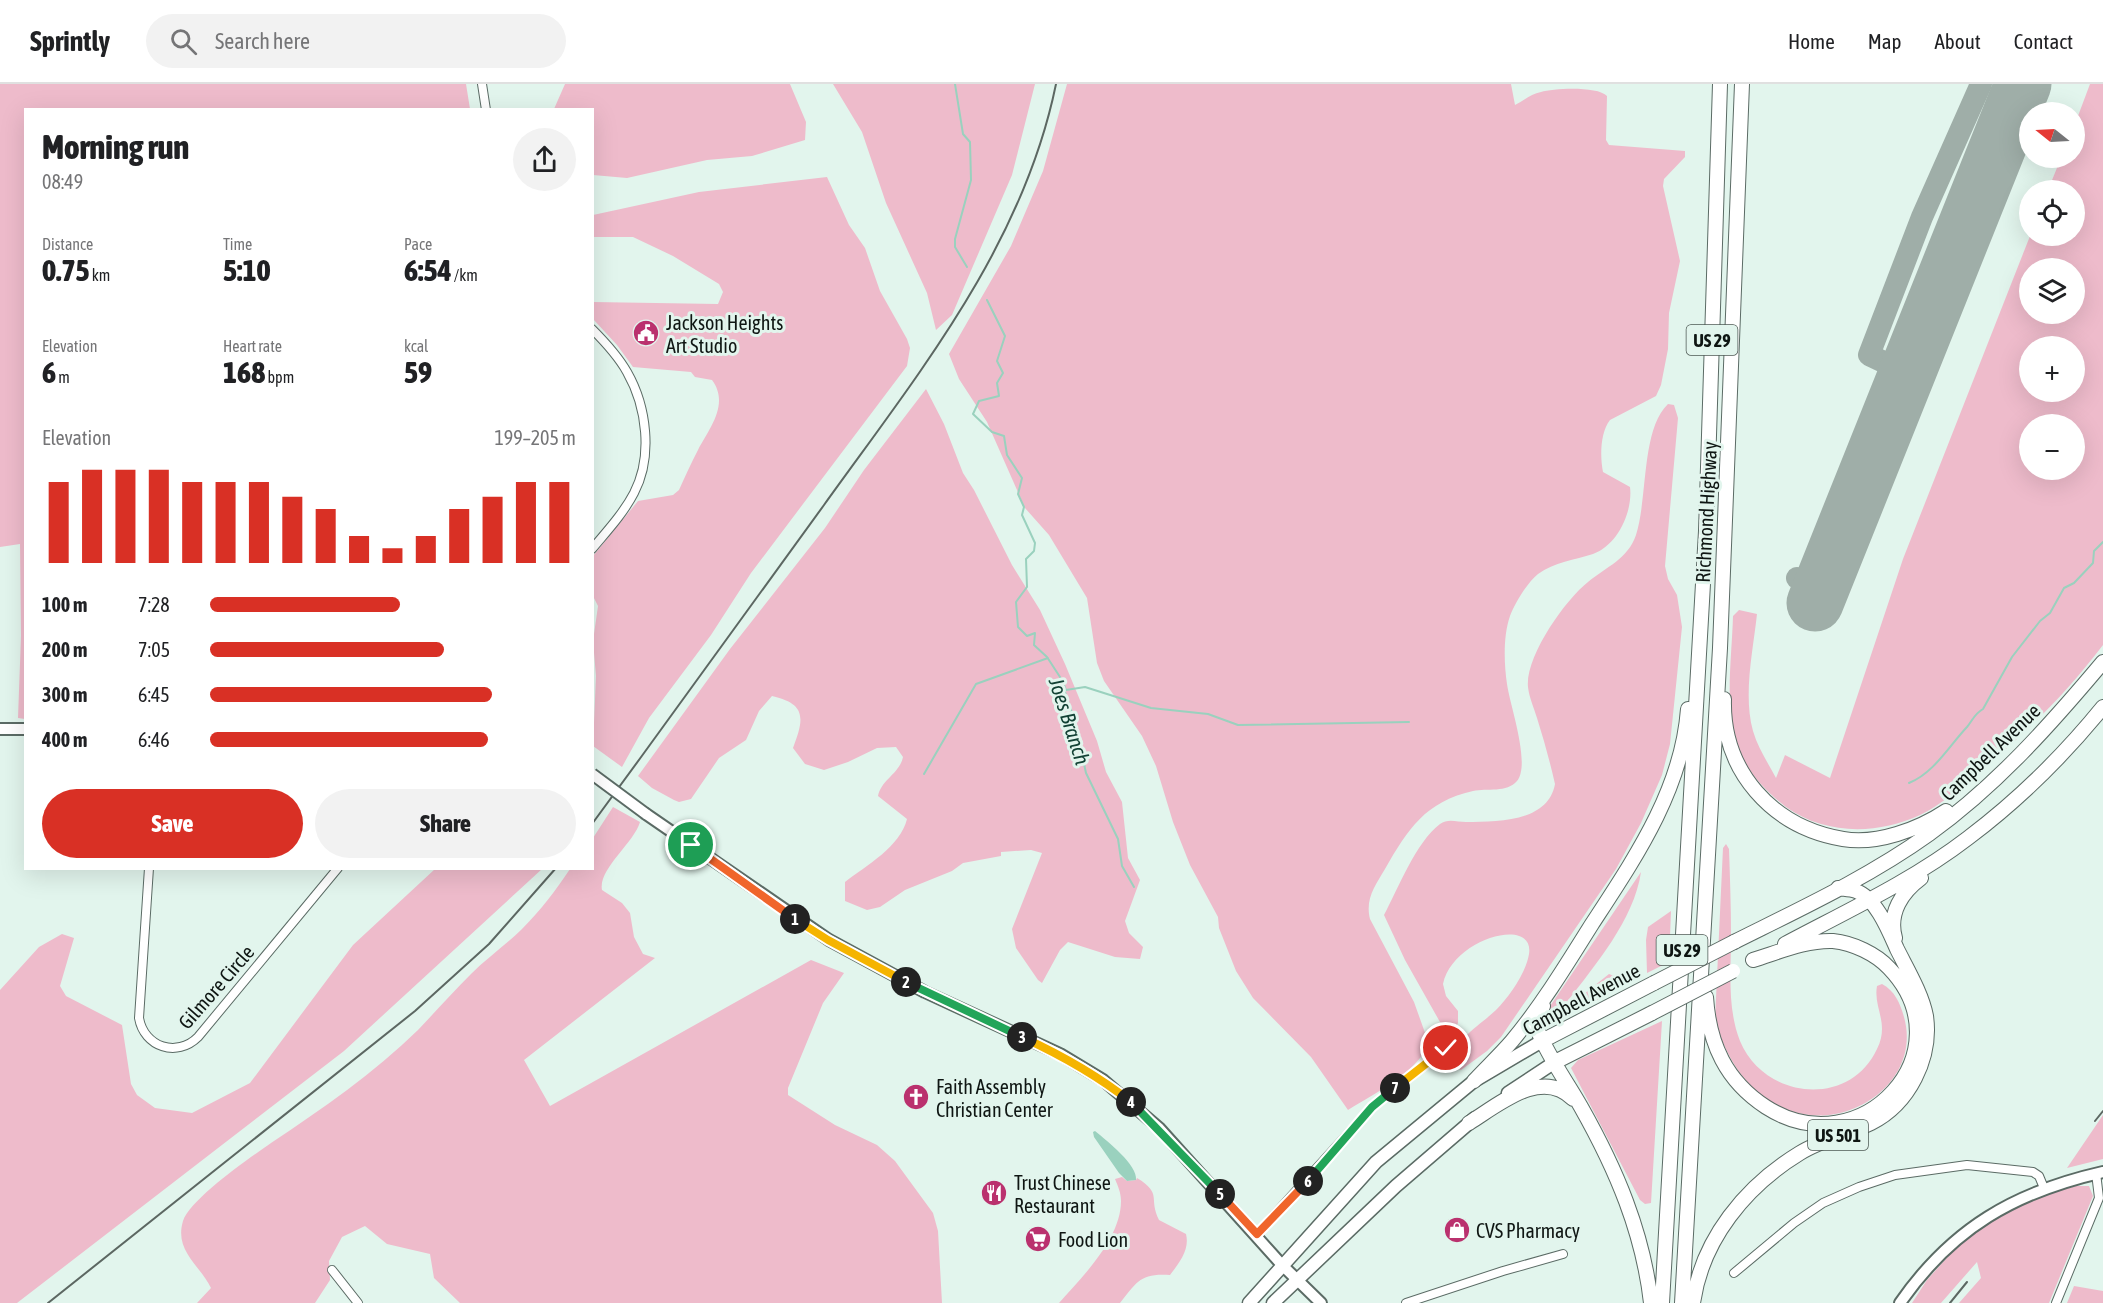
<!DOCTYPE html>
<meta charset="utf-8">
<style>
:root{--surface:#fff;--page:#f2f2f2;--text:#202124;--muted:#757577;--line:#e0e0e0;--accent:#d93025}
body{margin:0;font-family:"Asap Condensed",sans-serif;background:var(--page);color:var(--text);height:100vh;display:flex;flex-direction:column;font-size:22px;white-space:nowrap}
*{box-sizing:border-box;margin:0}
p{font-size:20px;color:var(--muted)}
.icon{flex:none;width:33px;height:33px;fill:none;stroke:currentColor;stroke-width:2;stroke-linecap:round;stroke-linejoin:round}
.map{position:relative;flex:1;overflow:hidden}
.sheet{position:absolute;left:24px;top:24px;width:570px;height:762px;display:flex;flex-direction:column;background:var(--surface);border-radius:0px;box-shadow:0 6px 24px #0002}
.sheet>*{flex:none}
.needle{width:39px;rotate:288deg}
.buttons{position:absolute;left:2019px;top:18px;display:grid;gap:12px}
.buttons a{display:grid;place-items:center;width:66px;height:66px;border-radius:50%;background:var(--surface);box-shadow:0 6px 24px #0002;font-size:30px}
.pin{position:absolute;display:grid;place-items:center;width:51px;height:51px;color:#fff;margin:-26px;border:3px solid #fff;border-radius:50%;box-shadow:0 2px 6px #0007}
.km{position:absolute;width:30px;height:30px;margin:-15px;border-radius:50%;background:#222;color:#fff;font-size:16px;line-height:30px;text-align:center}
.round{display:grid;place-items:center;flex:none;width:63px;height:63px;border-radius:32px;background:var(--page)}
.summary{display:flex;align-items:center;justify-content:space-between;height:102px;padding:0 18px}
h1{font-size:33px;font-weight:800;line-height:45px}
.stats{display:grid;grid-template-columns:repeat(3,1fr);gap:9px;height:102px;padding:6px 18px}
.stats div{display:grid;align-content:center}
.stats b{font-size:30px;font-weight:800}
.stats small{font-size:16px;font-weight:400}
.stats p{font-size:16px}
.chart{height:168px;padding:12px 18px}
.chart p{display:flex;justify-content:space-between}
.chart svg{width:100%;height:108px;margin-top:6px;stroke:var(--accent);stroke-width:6}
.action{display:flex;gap:12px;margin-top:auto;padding:12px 18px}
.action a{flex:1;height:69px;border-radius:36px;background:var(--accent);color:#fff;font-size:24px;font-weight:800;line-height:69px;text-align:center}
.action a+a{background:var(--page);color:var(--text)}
ul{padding:0 18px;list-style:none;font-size:20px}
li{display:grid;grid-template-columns:96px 72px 1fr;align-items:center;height:45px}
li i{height:15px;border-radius:8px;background:var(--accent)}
header{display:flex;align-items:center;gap:36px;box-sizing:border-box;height:84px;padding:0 30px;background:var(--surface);border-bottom:2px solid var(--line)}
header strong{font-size:28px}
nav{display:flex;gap:33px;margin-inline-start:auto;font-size:21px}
.search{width:420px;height:54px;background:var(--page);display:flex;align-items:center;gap:15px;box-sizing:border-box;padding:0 21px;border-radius:33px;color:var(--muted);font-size:22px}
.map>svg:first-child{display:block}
</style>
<header>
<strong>Sprintly</strong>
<div class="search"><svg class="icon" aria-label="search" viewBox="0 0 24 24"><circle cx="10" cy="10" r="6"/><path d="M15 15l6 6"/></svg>Search here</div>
<nav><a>Home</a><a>Map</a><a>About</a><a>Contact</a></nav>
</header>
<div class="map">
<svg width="2103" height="1219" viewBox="0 0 2103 1219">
<rect width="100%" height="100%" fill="#e2f5ed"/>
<path fill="#eebbcb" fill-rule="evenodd" d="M0 0H466L470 25 26 26 25 635 18 634 21 552 20 460 0 463Z
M565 0H790L806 38 805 56 752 72 707 76 627 94 593 91 592 26 554 25Z
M833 0H1035L1012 91 952 231 936 246 927 209 886 119 862 48Z
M1067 0H1511L1515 21C1523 17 1531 10 1541 8 1554 4 1598 2 1607 12L1606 56 1609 61 1685 67V73L1664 95 1663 102 1680 177 1669 229 1668 265 1661 301 1656 312 1610 336C1600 349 1600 373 1603 388L1630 403C1633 427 1618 461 1593 470 1575 476 1554 478 1538 490 1527 499 1515 519 1510 532 1503 552 1504 580 1507 600 1510 622 1531 680 1517 697 1507 709 1487 704 1473 707 1425 718 1408 745 1385 785 1375 802 1365 815 1370 835L1414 918 1429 960C1415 990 1375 1009 1348 1026L1311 973 1253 914 1236 887 1219 844 1218 833 1190 781 1173 738 1156 682 1142 652 1104 597 1097 579 1087 514 1049 451 1025 424 987 338 959 295 949 270 1011 162 1043 87Z
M2090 0H2103V561C2064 612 2028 647 1979 688 1961 703 1941 721 1920 731 1877 751 1825 751 1786 723 1765 707 1741 682 1735 655 1725 617 1732 571 1733 532L1739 526 1757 530C1753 567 1743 611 1753 647 1758 664 1768 679 1776 694L1785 671 1830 694 1903 475 2030 152H2074V106H2048L2061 74H2074L2075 40ZM2030 184H2074V230H2030ZM2030 262H2074V308H2030ZM2030 340H2074V386H2030Z
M827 93 849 141 865 164 880 207 907 255 910 264 907 282 751 489 711 551 649 634 622 683 593 662 596 592 593 557 598 522 593 512V472L638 417 673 411 679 406C685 393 691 379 698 366 709 345 730 320 712 296L695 293 691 288 633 283 617 261 593 235V218L718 220 723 208 719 200 673 172 633 153H593V131L699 108Z
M926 305 944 340 963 389 974 406 1012 481 1040 526 1065 580 1097 657 1106 688 1122 718 1128 774 1140 796 1125 837 1129 849 1143 863 1140 875 1115 873 1068 858 1060 866 1042 899 1038 896 1016 864 1012 845 1042 769 1031 766 1001 768V772L963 779 952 787 905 806 880 823 867 826 845 817V798C867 781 900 763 907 735L878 712C881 696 900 689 903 673L896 663 877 664 848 678 824 686 805 680 793 664C804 635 807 620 772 612L759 627 746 656 719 674 691 715 679 718 674 716 652 704 638 692 730 565 825 444 864 386Z
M1668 320 1674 321 1678 334 1665 482 1668 495 1677 511 1682 543 1670 660 1662 691 1641 739 1616 785 1501 953 1487 967 1461 986 1450 981C1454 955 1478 943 1496 926 1509 913 1526 889 1529 870 1535 832 1453 854 1443 900L1446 912 1458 927V939L1449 954 1405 876 1384 831C1398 805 1416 758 1440 740 1448 734 1457 738 1466 738 1498 738 1548 738 1555 700 1550 678 1544 656 1537 634 1534 624 1529 613 1528 603 1525 573 1565 516 1588 498 1606 483 1628 475 1636 451 1648 413 1641 346 1668 320Z
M613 723 640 738C634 759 598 785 602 806L622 819 630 829 634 853 643 870 655 874 524 976 550 1022 811 876 844 889 823 919 788 1004V1011L835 1041 877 1061 895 1077 933 1129 938 1147 942 1219H460L434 1194 430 1170 387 1160 365 1142 342 1153 329 1177 330 1196 315 1219H197L211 1204C200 1181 174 1167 183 1137 190 1115 251 1073 271 1059 322 1025 374 989 418 946 436 927 453 908 471 890 487 874 506 861 522 845 541 826 556 806 570 785L592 784 593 754Z
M1726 760 1729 765C1730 794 1731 823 1731 852 1731 887 1727 924 1740 957 1764 1015 1849 1025 1877 965 1890 939 1873 924 1877 902L1882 900C1895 907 1900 919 1904 933 1922 997 1850 1047 1791 1027 1750 1014 1726 975 1715 936L1723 764Z
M435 785H542L344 967 17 1219H0V906L39 863 62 850 74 854 60 902 66 912 122 941 131 1000 137 1011 155 1024 192 1029 250 999 353 861Z
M1641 788C1634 836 1595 881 1567 918L1584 910 1609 890 1614 892 1623 903 1546 942 1543 936 1546 928Z
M1671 827 1669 878 1647 889 1646 856 1648 843Z
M1662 937 1651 1119 1645 1120 1640 1116 1571 984 1578 976Z
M2103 1031V1075L2067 1084Z
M1122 1093 1127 1097 1136 1096 1137 1094C1163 1110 1148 1114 1159 1136L1186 1150C1190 1166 1179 1179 1170 1191 1140 1189 1137 1198 1120 1219H1059C1082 1193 1121 1155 1121 1117 1121 1109 1118 1102 1115 1095Z
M2076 1102H2089L2093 1112 2049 1219H1959L1981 1194 1977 1178 1941 1219H1912L1927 1196 1960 1159 1997 1134 2035 1113Z
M2074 1202 2103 1207V1219H2067Z"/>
<path fill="#9ad1be" d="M1095 1047C1107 1057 1138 1081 1136 1096L1127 1097 1119 1089 1094 1053 1093 1048Z"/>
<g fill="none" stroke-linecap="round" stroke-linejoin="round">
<path stroke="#9ad1be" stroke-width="2" d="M955 0 963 50 970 58 971 96 955 155V163L967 183
M987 216 1005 252 997 277 1003 289 997 299 999 312 979 317 973 330 992 348 1004 352 1007 371 1022 394 1018 410 1024 423 1022 431 1035 459 1034 467 1026 475 1027 503 1016 518 1018 543 1027 552 1035 549 1034 561 1047 573 1060 593 1075 638 1086 689 1118 755 1122 782 1134 803
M1064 601 1066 606 1085 603 1151 624 1208 630 1238 641 1409 638
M924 690 976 600 1048 574
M1909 699C1934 689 1949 662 1967 643 1973 636 1974 630 1983 625L2012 573 2040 537 2050 529 2064 504 2074 499 2093 479 2094 467 2103 458"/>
<path stroke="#9faea8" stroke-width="22" d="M1907 289 1869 271 1922 133 1981 0
M1797 494 1821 504"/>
<path stroke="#9faea8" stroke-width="57" d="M1815 519 2023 0"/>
<g stroke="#5b6b65" stroke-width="10">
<path id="street" d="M482 0 486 26
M592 245C605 258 618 272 627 288 647 323 653 373 634 409 623 430 607 447 592 465
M149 784 139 934C144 963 177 974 198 953L338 784
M1257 1150 1372 1023 1449 961
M332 1186 358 1219
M1734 1189 1794 1139 1823 1119 1859 1103 1895 1091 1967 1081 2033 1088 2039 1092 2044 1104
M1406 1219 1503 1187 1563 1170
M2056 1219 2099 1114 2096 1089"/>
</g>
<g stroke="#5b6b65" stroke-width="14">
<path id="secondary" d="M0 645H26
M646 730 829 856 925 908 1060 970 1103 996 1159 1044 1282 1181 1321 1219
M1900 1219C1952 1144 2015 1108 2103 1088"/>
</g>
<g stroke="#5b6b65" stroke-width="15">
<path id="primary" d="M1508 1009 1555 978
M1249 1219 1376 1078 1474 997 1542 957
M1273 1219 1396 1102 1475 1034"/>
</g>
<g stroke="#5b6b65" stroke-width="16">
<path id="highway" d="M1724 615C1722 687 1772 743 1843 755 1877 761 1919 745 1946 727
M1895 854C1888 829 1902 808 1921 794
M1734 858C1800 825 1869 793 1929 750 1996 702 2051 640 2103 578
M1785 860C1847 827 1912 797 1968 754 2017 717 2064 671 2103 623
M1706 913C1709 960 1726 997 1766 1023 1861 1084 1969 967 1889 884 1876 870 1853 859 1833 857 1806 856 1779 868 1753 876
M1543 922 1537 936 1538 947C1549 974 1567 998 1581 1023 1616 1085 1643 1148 1651 1219
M1542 957 1654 899
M1555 978 1652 929
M1474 997C1486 984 1500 971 1512 957 1542 921 1567 880 1592 840 1635 774 1682 706 1688 625
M1469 1039C1498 1021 1542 983 1573 1015
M1662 1219 1706 447 1720 0
M1682 1219 1720 564 1742 0
M1693 1219C1702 1155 1746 1102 1800 1069 1823 1055 1848 1050 1871 1039 1909 1020 1932 974 1926 932 1922 910 1907 885 1897 865 1889 847 1876 814 1856 807 1850 805 1843 805 1838 804"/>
</g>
<use href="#street" stroke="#fff" stroke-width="8"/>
<use href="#secondary" stroke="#fff" stroke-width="10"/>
<use href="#primary" stroke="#fff" stroke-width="12"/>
<use href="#highway" stroke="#fff" stroke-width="14"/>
<path stroke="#5c6762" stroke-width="2" d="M592 740C670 634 747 527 824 421 918 290 1023 162 1056 0
M2095 1037 2103 1027
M48 1219 415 927 489 860 556 784
M1950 1219 1967 1198"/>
<g stroke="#5b6b65" stroke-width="14" stroke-linecap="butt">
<path id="secondary-bridge" d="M592 690 646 730"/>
</g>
<g stroke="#5b6b65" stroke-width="16" stroke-linecap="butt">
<path id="highway-bridge" d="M1654 899 1734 858
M1652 929 1733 887"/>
</g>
<use href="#secondary-bridge" stroke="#fff" stroke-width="10"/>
<use href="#highway-bridge" stroke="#fff" stroke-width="14"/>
</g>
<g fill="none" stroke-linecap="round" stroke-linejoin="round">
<g stroke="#fff" stroke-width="12">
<path id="split-1" d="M691 761 795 835"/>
</g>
<g stroke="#fff" stroke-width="12">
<path id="split-2" d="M795 835 828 856 906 898"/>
</g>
<g stroke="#fff" stroke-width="12">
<path id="split-3" d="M906 898 1022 953"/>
</g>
<g stroke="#fff" stroke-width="12">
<path id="split-4" d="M1022 953C1061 971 1097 991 1131 1018"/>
</g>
<g stroke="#fff" stroke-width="12">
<path id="split-5" d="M1131 1018 1220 1110"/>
</g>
<g stroke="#fff" stroke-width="12">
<path id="split-6" d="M1220 1110 1257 1150 1308 1097"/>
</g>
<g stroke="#fff" stroke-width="12">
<path id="split-7" d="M1308 1097 1372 1023 1395 1004"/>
</g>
<g stroke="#fff" stroke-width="12">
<path id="split-8" d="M1395 1004 1446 964"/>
</g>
<use href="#split-1" stroke="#f0652b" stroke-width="8"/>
<use href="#split-2" stroke="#f5b400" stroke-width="8"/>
<use href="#split-3" stroke="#22a559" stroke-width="8"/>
<use href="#split-4" stroke="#f5b400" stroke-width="8"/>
<use href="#split-5" stroke="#22a559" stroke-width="8"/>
<use href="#split-6" stroke="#f0652b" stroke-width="8"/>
<use href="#split-7" stroke="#22a559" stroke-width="8"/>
<use href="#split-8" stroke="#f5b400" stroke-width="8"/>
</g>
<defs>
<g id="civic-disc" transform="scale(1.35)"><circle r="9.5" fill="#ba316e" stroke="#e2f5ed"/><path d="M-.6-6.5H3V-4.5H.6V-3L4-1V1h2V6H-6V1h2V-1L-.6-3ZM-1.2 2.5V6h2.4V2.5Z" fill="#fff"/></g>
<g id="church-disc" transform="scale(1.35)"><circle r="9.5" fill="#ba316e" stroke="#e2f5ed"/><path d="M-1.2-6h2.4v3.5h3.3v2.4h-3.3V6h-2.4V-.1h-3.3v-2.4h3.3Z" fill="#fff"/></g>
<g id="restaurant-disc" transform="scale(1.35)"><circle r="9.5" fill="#ba316e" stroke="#e2f5ed"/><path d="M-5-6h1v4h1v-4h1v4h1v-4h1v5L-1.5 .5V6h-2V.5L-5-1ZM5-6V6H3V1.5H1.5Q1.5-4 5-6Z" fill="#fff"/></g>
<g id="shop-disc" transform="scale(1.35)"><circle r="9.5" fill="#ba316e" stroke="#e2f5ed"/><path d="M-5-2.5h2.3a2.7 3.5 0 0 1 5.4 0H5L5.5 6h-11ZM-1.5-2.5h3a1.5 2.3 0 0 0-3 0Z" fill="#fff"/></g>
<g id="supermarket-disc" transform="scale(1.35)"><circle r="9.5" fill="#ba316e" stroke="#e2f5ed"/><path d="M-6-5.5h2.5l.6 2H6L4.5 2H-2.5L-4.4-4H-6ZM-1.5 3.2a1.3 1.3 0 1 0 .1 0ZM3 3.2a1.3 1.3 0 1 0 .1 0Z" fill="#fff"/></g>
</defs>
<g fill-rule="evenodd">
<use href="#civic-disc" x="646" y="249"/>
<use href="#church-disc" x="916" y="1013"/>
<use href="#restaurant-disc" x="994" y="1109"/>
<use href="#shop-disc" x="1457" y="1146"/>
<use href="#supermarket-disc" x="1038" y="1155"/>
</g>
<g text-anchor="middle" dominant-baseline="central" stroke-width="6" stroke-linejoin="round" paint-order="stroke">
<g fill="#e2f5ed" stroke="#4e5954" stroke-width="1.5">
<rect x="1686.5" y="241" width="51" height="30" rx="4.5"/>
<rect x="1656.5" y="851" width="51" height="30" rx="4.5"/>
<rect x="1808" y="1036" width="60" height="30" rx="4.5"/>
</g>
<g font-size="18" font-weight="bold" fill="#0f1613">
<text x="1712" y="256">US 29</text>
<text x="1682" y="866">US 29</text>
<text x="1838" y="1051">US 501</text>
</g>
<g font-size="20" fill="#0f1613" stroke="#e2f5ed" text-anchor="start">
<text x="666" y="238">Jackson Heights<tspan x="666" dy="23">Art Studio</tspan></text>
<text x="936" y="1002">Faith Assembly<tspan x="936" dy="23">Christian Center</tspan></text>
<text x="1014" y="1098">Trust Chinese<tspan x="1014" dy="23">Restaurant</tspan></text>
<text x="1476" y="1146">CVS Pharmacy</text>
<text x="1058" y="1155">Food Lion</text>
</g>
<g font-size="20" fill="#0f1613" stroke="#e2f5ed">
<text transform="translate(1706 428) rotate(-87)">Richmond Highway</text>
<text transform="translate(1990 668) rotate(-44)">Campbell Avenue</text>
<text transform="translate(216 903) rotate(-49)">Gilmore Circle</text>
<text transform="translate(1581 915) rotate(-28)">Campbell Avenue</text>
</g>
<g font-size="21" font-style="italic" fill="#124134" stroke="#e2f5ed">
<text transform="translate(1070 637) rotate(72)">Joes Branch</text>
</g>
</g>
</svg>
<div class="buttons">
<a><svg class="needle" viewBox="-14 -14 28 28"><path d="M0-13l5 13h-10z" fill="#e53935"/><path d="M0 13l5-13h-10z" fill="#757577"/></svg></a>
<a><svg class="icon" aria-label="locate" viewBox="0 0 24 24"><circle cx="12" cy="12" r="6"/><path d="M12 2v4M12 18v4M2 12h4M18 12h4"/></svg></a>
<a><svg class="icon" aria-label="layers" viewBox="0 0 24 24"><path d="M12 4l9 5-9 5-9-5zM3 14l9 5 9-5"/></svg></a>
<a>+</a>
<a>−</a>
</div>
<div class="pin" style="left:691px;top:761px;background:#1e9e55"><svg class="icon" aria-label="arrive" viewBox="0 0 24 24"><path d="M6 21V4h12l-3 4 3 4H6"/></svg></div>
<div class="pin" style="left:1446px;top:964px;background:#d93025"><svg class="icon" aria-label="check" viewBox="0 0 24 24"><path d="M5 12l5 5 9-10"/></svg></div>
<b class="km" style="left:795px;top:835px">1</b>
<b class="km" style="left:906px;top:898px">2</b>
<b class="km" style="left:1022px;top:953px">3</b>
<b class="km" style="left:1131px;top:1018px">4</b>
<b class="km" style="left:1220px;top:1110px">5</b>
<b class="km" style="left:1308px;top:1097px">6</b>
<b class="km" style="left:1395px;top:1004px">7</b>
<section class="sheet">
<div class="summary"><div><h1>Morning run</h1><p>08:49</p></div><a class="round"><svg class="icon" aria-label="share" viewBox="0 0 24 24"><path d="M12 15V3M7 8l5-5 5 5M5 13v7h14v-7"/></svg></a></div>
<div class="stats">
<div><p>Distance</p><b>0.75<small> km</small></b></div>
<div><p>Time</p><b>5:10</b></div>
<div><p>Pace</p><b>6:54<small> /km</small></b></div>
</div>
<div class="stats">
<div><p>Elevation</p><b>6<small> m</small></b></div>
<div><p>Heart rate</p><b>168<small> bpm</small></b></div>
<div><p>kcal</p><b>59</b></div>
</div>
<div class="chart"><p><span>Elevation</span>199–205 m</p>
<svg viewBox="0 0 160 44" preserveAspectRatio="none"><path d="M5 44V11M15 44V6M25 44V6M35 44V6M45 44V11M55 44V11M65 44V11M75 44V17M85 44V22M95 44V33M105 44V38M115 44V33M125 44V22M135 44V17M145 44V11M155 44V11"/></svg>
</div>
<ul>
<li><b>100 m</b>7:28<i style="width:52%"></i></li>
<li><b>200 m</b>7:05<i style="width:64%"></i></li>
<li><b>300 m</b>6:45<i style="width:77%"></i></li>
<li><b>400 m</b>6:46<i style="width:76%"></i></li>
</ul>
<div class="action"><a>Save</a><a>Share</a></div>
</section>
</div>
